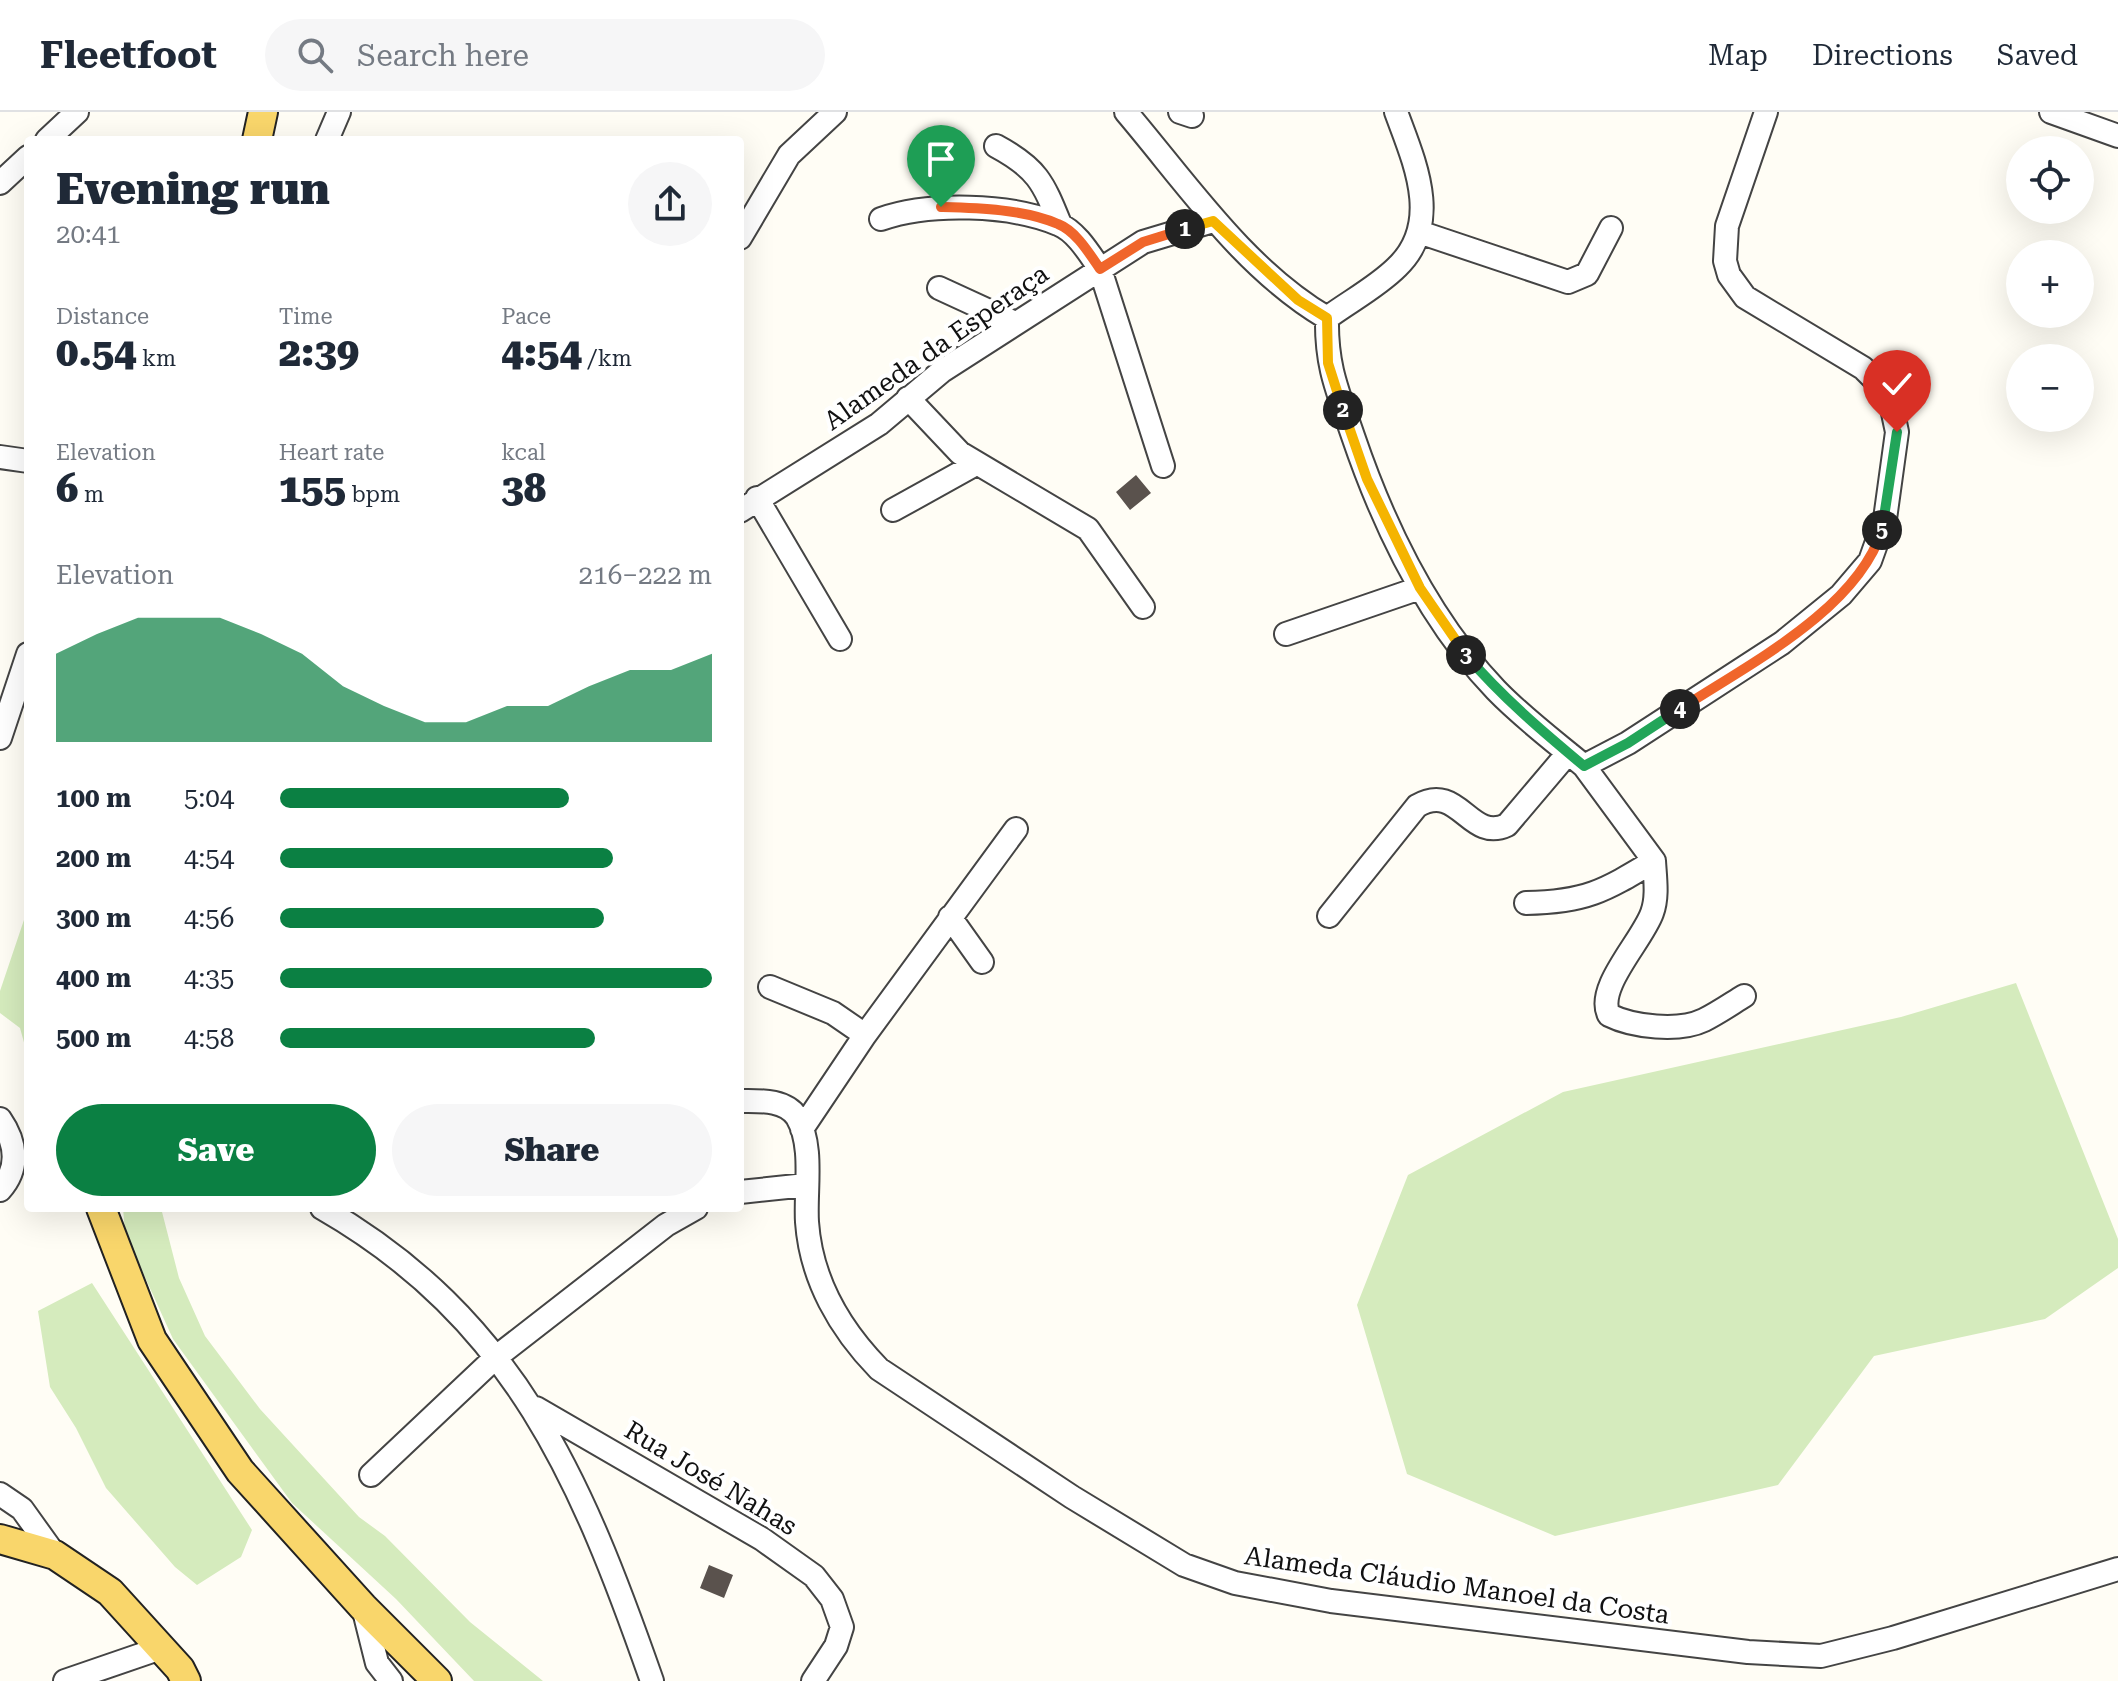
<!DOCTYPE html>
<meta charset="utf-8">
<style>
:root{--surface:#fff;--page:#f6f6f7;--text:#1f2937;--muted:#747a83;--line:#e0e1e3;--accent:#0b8043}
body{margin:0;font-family:"Roboto Serif",serif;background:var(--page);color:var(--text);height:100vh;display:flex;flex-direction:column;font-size:30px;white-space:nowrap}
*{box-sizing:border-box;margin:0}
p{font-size:26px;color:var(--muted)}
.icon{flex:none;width:44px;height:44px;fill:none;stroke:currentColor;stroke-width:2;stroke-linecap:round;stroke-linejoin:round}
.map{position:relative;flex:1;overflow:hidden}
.sheet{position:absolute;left:24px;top:24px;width:720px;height:1076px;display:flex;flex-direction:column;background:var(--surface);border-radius:8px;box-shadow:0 8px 32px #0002}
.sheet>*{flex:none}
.fabs{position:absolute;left:2006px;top:24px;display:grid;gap:16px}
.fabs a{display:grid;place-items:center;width:88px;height:88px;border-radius:50%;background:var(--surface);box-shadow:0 8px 32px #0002;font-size:40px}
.pin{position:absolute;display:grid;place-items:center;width:68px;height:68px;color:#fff;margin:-82px -34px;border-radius:50% 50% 50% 0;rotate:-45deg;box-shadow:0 0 8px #0007}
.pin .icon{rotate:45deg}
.km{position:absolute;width:40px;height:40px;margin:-20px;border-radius:50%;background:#222;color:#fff;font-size:22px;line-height:40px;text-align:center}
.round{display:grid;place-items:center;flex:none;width:84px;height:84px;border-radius:42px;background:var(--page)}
.headline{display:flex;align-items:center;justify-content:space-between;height:136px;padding:0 32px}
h1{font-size:44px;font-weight:800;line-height:60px}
.stats{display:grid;grid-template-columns:repeat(3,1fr);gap:12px;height:136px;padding:8px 32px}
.stats div{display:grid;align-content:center}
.stats b{font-size:40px;font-weight:800}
.stats small{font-size:22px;font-weight:400}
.stats p{font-size:22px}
.chart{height:224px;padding:16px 32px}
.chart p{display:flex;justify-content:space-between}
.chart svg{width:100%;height:144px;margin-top:8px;fill:var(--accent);opacity:.7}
.primary-button{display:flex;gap:16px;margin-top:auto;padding:16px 32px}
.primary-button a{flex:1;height:92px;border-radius:48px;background:var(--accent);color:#fff;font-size:32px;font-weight:800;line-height:92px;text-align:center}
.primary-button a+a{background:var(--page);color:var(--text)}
ul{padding:0 32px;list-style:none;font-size:26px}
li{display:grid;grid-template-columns:128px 96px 1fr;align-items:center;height:60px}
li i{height:20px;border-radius:10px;background:var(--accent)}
header{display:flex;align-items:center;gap:48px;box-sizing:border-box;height:112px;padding:0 40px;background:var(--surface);border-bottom:2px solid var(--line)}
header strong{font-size:38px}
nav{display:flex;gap:44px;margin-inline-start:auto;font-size:28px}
.search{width:560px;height:72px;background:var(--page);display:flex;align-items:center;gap:20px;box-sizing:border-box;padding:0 28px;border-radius:44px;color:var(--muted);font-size:30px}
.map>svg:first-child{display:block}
</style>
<header>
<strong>Fleetfoot</strong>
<div class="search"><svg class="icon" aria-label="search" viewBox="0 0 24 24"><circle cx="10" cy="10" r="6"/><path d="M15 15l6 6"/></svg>Search here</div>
<nav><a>Map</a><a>Directions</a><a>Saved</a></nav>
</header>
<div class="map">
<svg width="2118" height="1569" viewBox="0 0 2118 1569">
<rect width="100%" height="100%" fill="#fffdf5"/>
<path fill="#d5ebbd" d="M28 796V945L20 916 0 901V879Z
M2016 871 2118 1127V1156L2045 1207 1874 1244 1778 1373 1555 1424 1407 1362 1357 1193 1408 1063 1563 980 1901 905Z
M123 1096H161L179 1166 205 1224 260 1297 359 1405 385 1424 470 1510 543 1569H474L396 1487 292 1391 173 1227 125 1121Z
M92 1171 252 1418 241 1445 197 1473 175 1455 106 1376 76 1316 50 1275 38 1199Z"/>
<path fill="#5a524d" d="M1136 363 1151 381 1130 398 1116 380Z
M709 1453 733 1463 724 1486 700 1476Z"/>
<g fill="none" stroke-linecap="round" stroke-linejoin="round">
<g stroke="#444" stroke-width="26">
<path id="minor" d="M1126 0C1188 73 1244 157 1327 206
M1180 0 1192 4
M1396 0C1414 49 1443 111 1397 155 1377 175 1350 189 1327 206 1326 255 1338 280 1353 324 1384 415 1429 508 1496 578 1523 606 1554 629 1584 654L1628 631 1782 531 1841 483 1870 449 1885 407 1897 320 1889 282 1863 256 1745 185 1729 163 1725 149 1727 114 1766 0
M2051 0 2118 24
M47 28 77 0
M327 28 339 0
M996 34C1037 56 1043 70 1060 112
M0 71 28 45
M881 107C929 90 1010 92 1058 112 1076 119 1089 141 1100 157L1163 354
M1419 120 1568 170 1587 162 1611 116
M740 126 789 43 835 0
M939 176 1015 211
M908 286 960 341 1088 417 1143 495
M0 345 28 349
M757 386 840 527
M893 398 976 352
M740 399 879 312 942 259 1143 130 1213 109
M1286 522 1420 476
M0 626 28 542
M1584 654 1654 749C1655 766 1658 785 1652 801 1642 829 1595 876 1609 903 1633 915 1679 920 1704 908 1718 901 1731 892 1744 884
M1526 791C1586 790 1604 779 1654 749
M1329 804 1417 694C1459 669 1469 731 1507 713L1568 641
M950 805 982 850
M770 875 833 901 865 923
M740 989C759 989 785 987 797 1005 814 1034 805 1078 807 1110 811 1167 840 1217 879 1257L1072 1385 1184 1453 1235 1471 1331 1489 1748 1540 1821 1544 1893 1526 2118 1457
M0 1007C16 1030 20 1056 0 1078
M802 1017 865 923 1016 717
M740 1080 806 1073
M322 1096C515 1207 582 1369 652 1569
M536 1296 762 1427 814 1464 832 1487 842 1515 836 1534 813 1569
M371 1363 495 1246 666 1113 696 1096
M0 1382 22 1397 55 1443
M363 1495 377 1551 391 1569
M65 1569 161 1536"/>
</g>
<g stroke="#222" stroke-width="32">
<path id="major" d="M257 28 263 0
M101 1096 152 1228 240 1359 363 1495 437 1569
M0 1427 55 1443 110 1480 180 1557 186 1569"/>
</g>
<use href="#minor" stroke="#fff" stroke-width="22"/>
<use href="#major" stroke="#f9d66b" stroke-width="28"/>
</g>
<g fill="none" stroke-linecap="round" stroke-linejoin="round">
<g stroke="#fff" stroke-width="16">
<path id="split-1" d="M941 95C978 96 1023 97 1058 112 1076 119 1089 141 1100 157L1143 130 1185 117"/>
</g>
<g stroke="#fff" stroke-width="16">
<path id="split-2" d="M1185 117 1213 109 1298 188 1327 206 1328 251 1343 298"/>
</g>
<g stroke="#fff" stroke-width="16">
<path id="split-3" d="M1343 298 1367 367 1420 476 1466 543"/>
</g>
<g stroke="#fff" stroke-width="16">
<path id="split-4" d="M1466 543C1502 585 1542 619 1584 654L1628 631 1680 597"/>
</g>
<g stroke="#fff" stroke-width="16">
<path id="split-5" d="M1680 597C1747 553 1857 498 1882 418"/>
</g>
<g stroke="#fff" stroke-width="16">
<path id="split-6" d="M1882 418 1897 320"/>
</g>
<use href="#split-1" stroke="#f0652b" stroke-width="10"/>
<use href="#split-2" stroke="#f5b400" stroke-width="10"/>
<use href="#split-3" stroke="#f5b400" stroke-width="10"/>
<use href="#split-4" stroke="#22a559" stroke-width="10"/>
<use href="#split-5" stroke="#f0652b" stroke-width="10"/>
<use href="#split-6" stroke="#22a559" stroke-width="10"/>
</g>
<g text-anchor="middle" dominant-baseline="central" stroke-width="8" stroke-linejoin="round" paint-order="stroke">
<g font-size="26" fill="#111" stroke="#fff">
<text transform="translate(936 235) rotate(-35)">Alameda da Esperaça</text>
<text transform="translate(711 1366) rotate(31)">Rua José Nahas</text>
<text transform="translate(1457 1473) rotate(8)">Alameda Cláudio Manoel da Costa</text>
</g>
</g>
</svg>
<div class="fabs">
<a><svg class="icon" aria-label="locate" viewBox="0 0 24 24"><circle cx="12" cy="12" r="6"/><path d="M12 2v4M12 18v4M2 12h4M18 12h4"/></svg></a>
<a>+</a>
<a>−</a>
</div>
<div class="pin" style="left:941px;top:95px;background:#1e9e55"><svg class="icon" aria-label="arrive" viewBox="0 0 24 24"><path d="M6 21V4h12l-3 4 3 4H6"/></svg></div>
<div class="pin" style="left:1897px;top:320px;background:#d93025"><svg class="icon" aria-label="check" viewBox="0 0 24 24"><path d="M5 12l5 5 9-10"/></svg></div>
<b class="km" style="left:1185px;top:117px">1</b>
<b class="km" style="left:1343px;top:298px">2</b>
<b class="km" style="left:1466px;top:543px">3</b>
<b class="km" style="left:1680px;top:597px">4</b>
<b class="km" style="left:1882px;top:418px">5</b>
<section class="sheet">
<div class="headline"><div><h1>Evening run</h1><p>20:41</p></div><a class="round"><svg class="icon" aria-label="share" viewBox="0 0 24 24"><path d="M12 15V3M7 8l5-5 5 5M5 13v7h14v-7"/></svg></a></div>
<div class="stats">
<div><p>Distance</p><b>0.54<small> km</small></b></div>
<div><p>Time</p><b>2:39</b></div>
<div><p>Pace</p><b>4:54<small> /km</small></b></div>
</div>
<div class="stats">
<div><p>Elevation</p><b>6<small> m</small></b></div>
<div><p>Heart rate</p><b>155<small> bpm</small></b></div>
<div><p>kcal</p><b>38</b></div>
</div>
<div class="chart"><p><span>Elevation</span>216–222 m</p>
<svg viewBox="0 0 160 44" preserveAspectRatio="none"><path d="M0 44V17L10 11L20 6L30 6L40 6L50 11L60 17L70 27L80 33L90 38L100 38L110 33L120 33L130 27L140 22L150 22L160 17V44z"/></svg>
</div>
<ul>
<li><b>100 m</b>5:04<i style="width:67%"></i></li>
<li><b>200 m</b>4:54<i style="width:77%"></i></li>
<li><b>300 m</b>4:56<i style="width:75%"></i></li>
<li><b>400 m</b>4:35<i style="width:100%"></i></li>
<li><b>500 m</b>4:58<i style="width:73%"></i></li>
</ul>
<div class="primary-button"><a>Save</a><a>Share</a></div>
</section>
</div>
